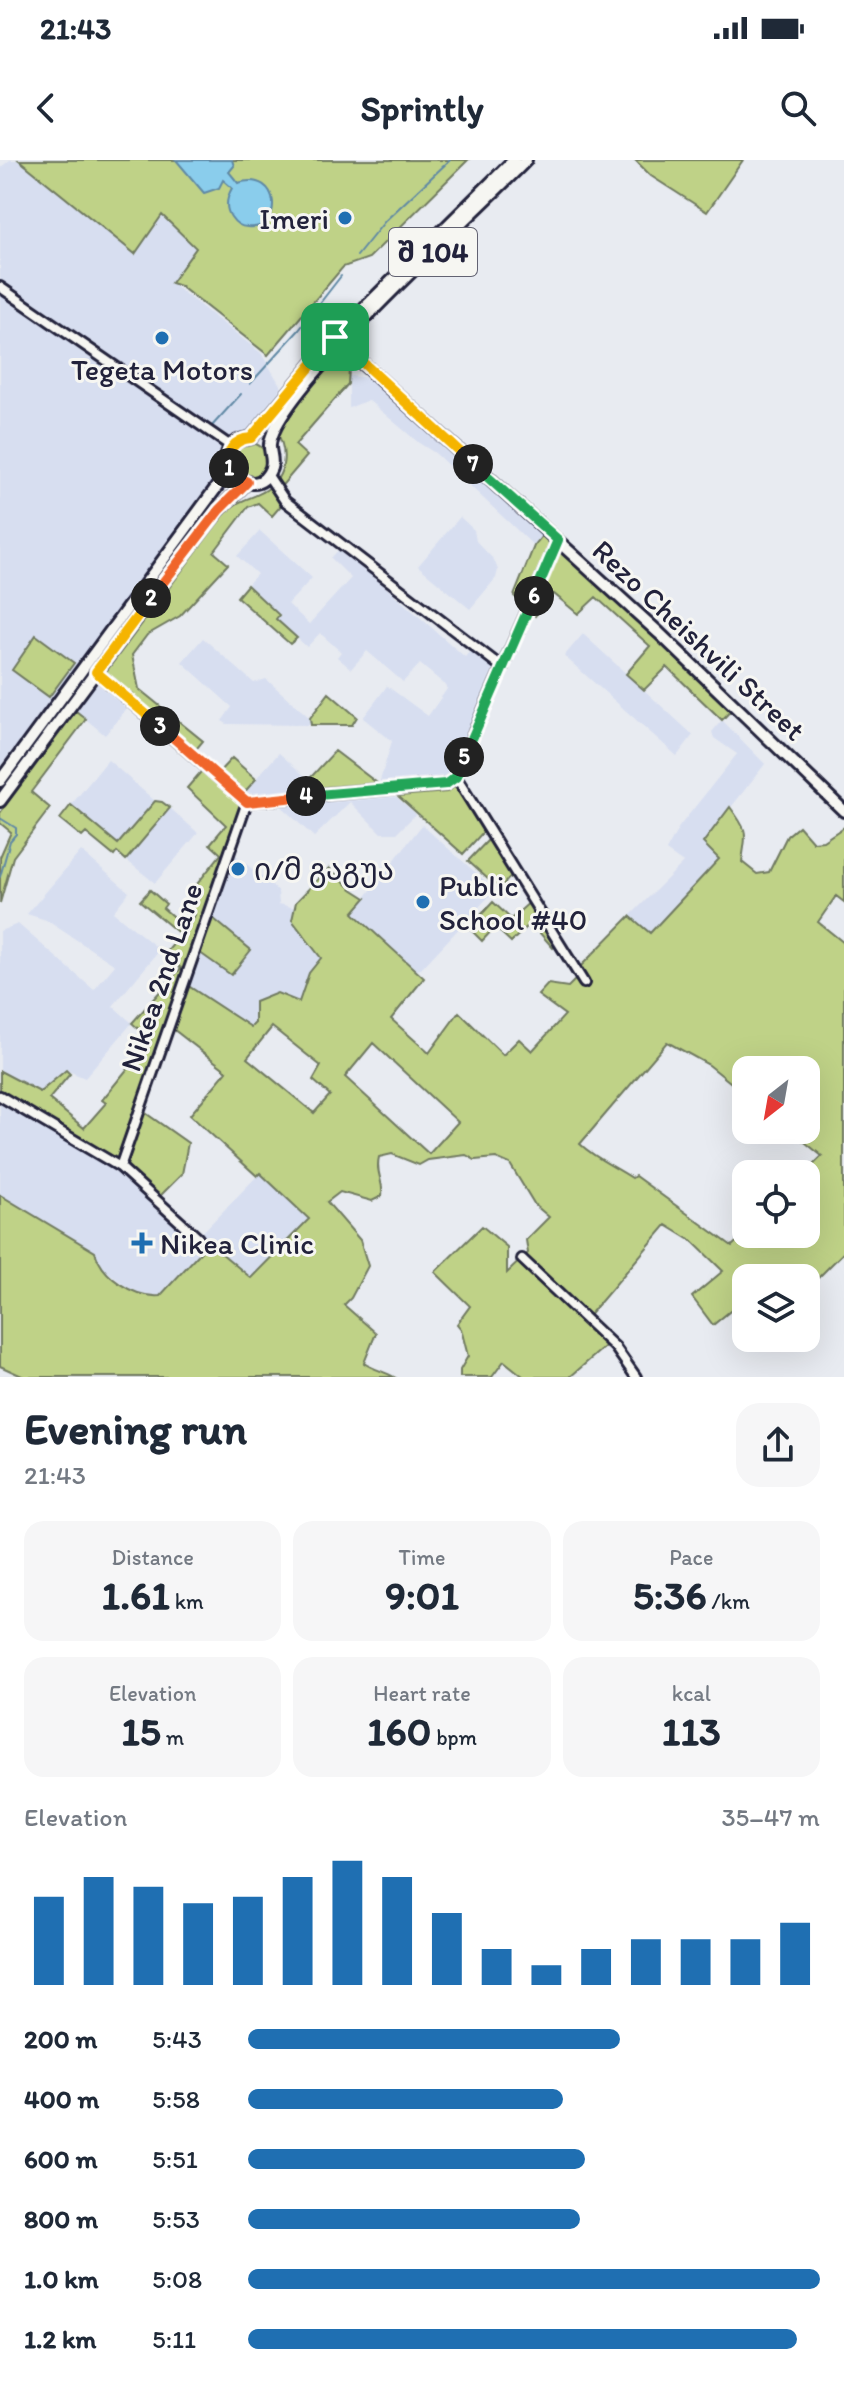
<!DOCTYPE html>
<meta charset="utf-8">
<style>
:root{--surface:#fff;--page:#f6f6f7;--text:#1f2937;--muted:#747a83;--accent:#1f6fb2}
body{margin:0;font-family:Itim,"Noto Sans Georgian",sans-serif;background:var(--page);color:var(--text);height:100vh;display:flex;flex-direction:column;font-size:30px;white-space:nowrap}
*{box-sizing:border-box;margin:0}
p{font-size:26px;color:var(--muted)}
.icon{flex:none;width:44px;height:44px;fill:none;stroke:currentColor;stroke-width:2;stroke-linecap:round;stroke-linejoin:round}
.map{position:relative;height:1217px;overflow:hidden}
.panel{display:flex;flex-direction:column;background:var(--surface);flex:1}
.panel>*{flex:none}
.needle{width:52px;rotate:211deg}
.fabs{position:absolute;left:732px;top:896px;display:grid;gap:16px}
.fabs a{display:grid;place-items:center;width:88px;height:88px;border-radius:16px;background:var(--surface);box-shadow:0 8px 32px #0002;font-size:40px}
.pin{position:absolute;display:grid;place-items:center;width:68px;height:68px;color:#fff;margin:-34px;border-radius:16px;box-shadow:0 4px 12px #0006}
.km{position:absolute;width:40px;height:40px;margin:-20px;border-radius:50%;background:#222;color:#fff;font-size:22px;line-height:40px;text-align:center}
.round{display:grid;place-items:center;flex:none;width:84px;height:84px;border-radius:24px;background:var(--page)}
.headline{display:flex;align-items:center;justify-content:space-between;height:136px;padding:0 24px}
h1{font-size:44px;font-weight:700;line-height:60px}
.stats{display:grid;grid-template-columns:repeat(3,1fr);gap:12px;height:136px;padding:8px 24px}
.stats div{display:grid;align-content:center;border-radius:20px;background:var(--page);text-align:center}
.stats b{font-size:40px;font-weight:700}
.stats small{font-size:22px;font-weight:400}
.stats p{font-size:22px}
.chart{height:224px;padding:16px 24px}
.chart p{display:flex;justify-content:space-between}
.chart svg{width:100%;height:144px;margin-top:8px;stroke:var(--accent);stroke-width:6}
ul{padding:0 24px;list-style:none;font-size:26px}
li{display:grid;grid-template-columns:128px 96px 1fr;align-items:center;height:60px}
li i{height:20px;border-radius:10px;background:var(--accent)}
.status{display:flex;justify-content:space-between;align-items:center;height:56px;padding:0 40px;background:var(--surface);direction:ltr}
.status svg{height:22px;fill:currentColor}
header{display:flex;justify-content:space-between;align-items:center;height:104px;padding:0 24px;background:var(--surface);font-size:36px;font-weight:700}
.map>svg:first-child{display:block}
</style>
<div class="status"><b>21:43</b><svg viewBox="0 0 49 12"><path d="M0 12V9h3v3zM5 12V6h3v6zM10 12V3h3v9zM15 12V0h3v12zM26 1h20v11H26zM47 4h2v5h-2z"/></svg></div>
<header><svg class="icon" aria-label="back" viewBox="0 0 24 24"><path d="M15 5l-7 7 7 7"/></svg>Sprintly<svg class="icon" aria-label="search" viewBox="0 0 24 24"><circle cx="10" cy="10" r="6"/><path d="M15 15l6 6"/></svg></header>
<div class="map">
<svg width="844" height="1217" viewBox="0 0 844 1217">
<rect width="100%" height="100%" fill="#e8ebf1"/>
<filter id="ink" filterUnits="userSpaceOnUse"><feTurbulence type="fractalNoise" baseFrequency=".0125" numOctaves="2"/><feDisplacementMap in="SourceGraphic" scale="16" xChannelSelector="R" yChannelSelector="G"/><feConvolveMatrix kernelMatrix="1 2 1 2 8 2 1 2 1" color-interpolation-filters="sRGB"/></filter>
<g filter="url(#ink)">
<path fill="#d7def0" d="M10 0H19L134 94 162 55 196 88 171 123 261 193 282 228 263 251 119 452 0 607V8Z
M349 216 373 218 546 371 534 386 435 293 419 283 368 240 349 248Z
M460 357 474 370 476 381 494 400 498 410 496 418 470 449 418 406Z
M260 371 312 418 288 444 309 464 351 418 331 398 343 385 371 406 366 410 465 497 470 491 503 508 481 556 476 553 448 617 442 620 379 624 392 581 363 558 387 526 428 556 447 529 444 524 420 504 403 522 367 491 351 509 337 497 341 492 320 473 307 487 276 459 279 454 247 425 257 414 237 396Z
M583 474 693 575 677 596 564 496Z
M203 478 254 523 266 519 310 558 311 565 227 564 222 561 232 547 182 502Z
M102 517 132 542 105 575 76 551Z
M722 560 765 604 703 683 719 699 649 774 630 756 683 703 666 691 679 667 737 594 714 578 712 572Z
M279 593 308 619 289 637 387 629 416 654 397 673H381L350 642 314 677 274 640 247 642 240 636Z
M108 600 155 641 118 684 71 645Z
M170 648 198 673 155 723 126 700Z
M422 665 495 730 421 809 413 811 353 753Z
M230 690 278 731 279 744 295 748 293 760 321 798 309 813 299 843 276 833 251 867 183 823 196 789 250 791 208 754Z
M81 691 129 732 113 752 160 790 113 846 132 863 85 918 66 910 41 932 0 911V771L18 764 94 830 115 805 46 760 27 754Z
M0 936 120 1007 197 1078 260 1013 309 1058 251 1119 209 1083 160 1136 133 1132 99 1105 95 1092 0 1035Z"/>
<path fill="#bfd287" stroke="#707a61" stroke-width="2" fill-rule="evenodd" d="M19 0H468L369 98 343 107 268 195 180 126 171 123 196 88 162 55 135 94Z
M635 0H743L707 52 651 16Z
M341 185 350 193 348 224 295 285 307 296 278 330 285 341 272 356 258 343 248 347 214 392 228 404 180 456 147 475 132 495 139 529 203 581 192 594 102 517 226 352C237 340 252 339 266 330 287 316 288 290 276 271Z
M233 300a17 17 0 1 1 34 0a17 17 0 1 1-34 0Z
M546 371 736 545 722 560 667 507 644 530 626 514 650 486 596 437 578 454 554 434 535 456 514 436 534 386Z
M247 425 279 455 276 459 297 478 290 484 237 437Z
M36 475 74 503 49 537 12 510Z
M329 533 357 557 352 565H311L310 558Z
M76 551 86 559 31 632 50 648 13 697 0 743V697L11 672 0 663V653Z
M335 591 377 623 300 629Z
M232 598 256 619 241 636 247 642 208 754 251 790 231 815 196 790 184 823 251 867 255 863V842L277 833 299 842 309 813 321 798 292 760 296 742 329 708 352 729 366 738 353 753 424 818 391 859 429 893 459 852 503 895 519 879 532 891 565 855 538 835 548 824 568 827 579 816 576 811 630 756 650 773 719 699 703 683 730 647C751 675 745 673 742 702L757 714 769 712 787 676 799 666 813 682 823 681 844 667V742L836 736 818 762 844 783V1092L806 1130V1118H746V1138L713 1165 692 1137 723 1111 692 1081 666 1065 586 1159 610 1182 570 1217H524L504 1201 492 1217H460V1210L468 1196 461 1169 457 1164 470 1146 435 1112 482 1066 507 1087V1113L528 1093 526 1080 549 1057 535 1045 510 1004 496 998 475 1000 466 995 428 1000 419 1005 392 994 379 997C375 1014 384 1020 382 1036L372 1041 340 1032 327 1042 360 1080 368 1106 351 1138 344 1145 376 1173 364 1203C374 1210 384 1211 394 1217H24L0 1206V1035L95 1092C102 1117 134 1138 160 1136L209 1083 251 1118 309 1059 260 1013 257 1016 190 955 227 911 169 866 140 949 188 983 182 1014 156 1040 120 1007 0 936V911L40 932 66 910 70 914 49 939 84 968 106 943 102 940 151 880 132 863 181 808 165 794 181 775 140 741 150 730 166 744 163 748 186 768 195 755 182 743 221 694 210 684 226 665 187 628 206 606 216 615ZM272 867 321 906 313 920 330 935 314 953 247 898ZM667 882 709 905 746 935V910H806V970H790L822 996 804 1014 806 1074 746 1073 732 1086 635 1016 632 1018C614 1006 596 999 580 984ZM373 883 458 962 429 994 345 917Z
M456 626 484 671 463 694 398 636 447 632Z
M155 641 162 642 170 648 126 700 117 692 114 696 86 673 82 677 60 659 71 645 118 684Z
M490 678 512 715 499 729 468 701Z
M532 740 558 782 553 788 531 763 511 782 495 767 482 781 469 768 493 742 511 759Z"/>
<path fill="#8acdec" stroke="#6089a5" stroke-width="2" d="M176 0H232L234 6 229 12 238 23C282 9 284 72 247 67 240 67 235 63 231 57 224 47 227 37 232 28L223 20 219 28 204 33Z"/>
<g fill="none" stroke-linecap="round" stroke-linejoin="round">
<path stroke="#6089a5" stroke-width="2" d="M357 96 385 61 450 0
M250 224 299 170 341 116
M211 267 241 234
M0 658 16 668V674L10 681 0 717"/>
<g stroke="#22223b" stroke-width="14">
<path id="minor" d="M0 127 232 287
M267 314 285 341 503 508
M96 512 247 642 446 624 456 617 475 569 558 380
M456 617 584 823
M0 936 120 1007 198 1078
M120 1007 247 642
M522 1099 615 1187 636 1217"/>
</g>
<g stroke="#22223b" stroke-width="16">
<path id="major" d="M514 0 335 177 251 278C195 283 253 353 271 308 274 299 269 292 270 284 275 230 479 50 526 0
M338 181 659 473 844 651
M0 621 230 309
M0 641 185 392 219 350 247 322"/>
</g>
<use href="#minor" stroke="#f6f6f2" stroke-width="8"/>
<use href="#major" stroke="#f6f6f2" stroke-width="10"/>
</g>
</g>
<g fill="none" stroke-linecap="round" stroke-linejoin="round" filter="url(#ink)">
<g stroke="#fff" stroke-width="16">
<path id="split-1" d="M229 308C225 292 234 279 251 278L335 177"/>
</g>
<g stroke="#fff" stroke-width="16">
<path id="split-2" d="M151 438 219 350 247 322 234 315 229 308"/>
</g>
<g stroke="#fff" stroke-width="16">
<path id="split-3" d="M151 438 96 512 160 566"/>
</g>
<g stroke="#fff" stroke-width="16">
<path id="split-4" d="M160 566 247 642 306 636"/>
</g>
<g stroke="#fff" stroke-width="16">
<path id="split-5" d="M306 636 446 624 456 617 464 597"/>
</g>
<g stroke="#fff" stroke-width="16">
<path id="split-6" d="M464 597 534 436"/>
</g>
<g stroke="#fff" stroke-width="16">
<path id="split-7" d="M473 304 558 380 534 436"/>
</g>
<g stroke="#fff" stroke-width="16">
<path id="split-8" d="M335 177 473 304"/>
</g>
<use href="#split-1" stroke="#f5b400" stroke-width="10"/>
<use href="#split-2" stroke="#f0652b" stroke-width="10"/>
<use href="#split-3" stroke="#f5b400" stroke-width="10"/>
<use href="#split-4" stroke="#f0652b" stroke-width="10"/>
<use href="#split-5" stroke="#22a559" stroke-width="10"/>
<use href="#split-6" stroke="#22a559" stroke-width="10"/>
<use href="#split-7" stroke="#22a559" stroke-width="10"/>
<use href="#split-8" stroke="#f5b400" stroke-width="10"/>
</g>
<g fill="#1f6fb2" stroke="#f6f6f2" stroke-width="3">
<circle cx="345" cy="58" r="8"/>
<circle cx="162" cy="178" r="8"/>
<circle cx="238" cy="709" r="8"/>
<circle cx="423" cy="742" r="8"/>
<path d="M138 1071h8v8h8v8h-8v8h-8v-8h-8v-8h8z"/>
</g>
<g text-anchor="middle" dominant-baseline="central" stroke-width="6" stroke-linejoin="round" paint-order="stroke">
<rect fill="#f6f6f2" stroke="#626272" stroke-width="2" x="389" y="68" width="88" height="48" rx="6"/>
<g font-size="28" font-weight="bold" fill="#22223b">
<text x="433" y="92">შ 104</text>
</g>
<g font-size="30" fill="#22223b" stroke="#f6f6f2" text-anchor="start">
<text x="329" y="58" text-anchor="end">Imeri</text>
<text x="162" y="209" text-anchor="middle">Tegeta Motors</text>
<text x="254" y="709">ი/მ გაგუა</text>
<text x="439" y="725">Public<tspan x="439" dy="34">School #40</tspan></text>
<text x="160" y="1083">Nikea Clinic</text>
</g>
<g font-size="30" fill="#22223b" stroke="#f6f6f2">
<text transform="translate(699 480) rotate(43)">Rezo Cheishvili Street</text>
<text transform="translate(161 817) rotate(-71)">Nikea 2nd Lane</text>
</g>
</g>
</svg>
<div class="fabs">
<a><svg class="needle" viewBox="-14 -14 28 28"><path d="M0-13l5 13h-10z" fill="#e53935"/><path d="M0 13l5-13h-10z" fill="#747a83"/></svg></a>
<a><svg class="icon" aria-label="locate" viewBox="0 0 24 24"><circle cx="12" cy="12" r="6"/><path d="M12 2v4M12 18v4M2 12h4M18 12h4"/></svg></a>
<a><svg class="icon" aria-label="layers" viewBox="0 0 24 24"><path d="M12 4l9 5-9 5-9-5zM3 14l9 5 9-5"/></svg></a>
</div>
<div class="pin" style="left:335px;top:177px;background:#1e9e55"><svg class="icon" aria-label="arrive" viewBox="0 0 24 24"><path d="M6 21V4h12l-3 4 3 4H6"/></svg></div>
<b class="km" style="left:229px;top:308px">1</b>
<b class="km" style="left:151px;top:438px">2</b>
<b class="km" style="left:160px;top:566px">3</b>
<b class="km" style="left:306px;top:636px">4</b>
<b class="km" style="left:464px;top:597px">5</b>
<b class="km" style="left:534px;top:436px">6</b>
<b class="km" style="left:473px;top:304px">7</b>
</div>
<section class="panel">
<div class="headline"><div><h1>Evening run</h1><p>21:43</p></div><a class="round"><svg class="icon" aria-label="share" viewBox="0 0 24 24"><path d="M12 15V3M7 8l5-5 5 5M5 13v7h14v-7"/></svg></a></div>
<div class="stats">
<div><p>Distance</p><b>1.61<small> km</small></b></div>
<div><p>Time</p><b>9:01</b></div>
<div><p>Pace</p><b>5:36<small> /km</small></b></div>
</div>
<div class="stats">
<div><p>Elevation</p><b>15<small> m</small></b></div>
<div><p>Heart rate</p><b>160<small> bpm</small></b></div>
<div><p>kcal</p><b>113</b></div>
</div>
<div class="chart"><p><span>Elevation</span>35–47 m</p>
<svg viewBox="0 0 160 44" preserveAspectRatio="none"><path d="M5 44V17M15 44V11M25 44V14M35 44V19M45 44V17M55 44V11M65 44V6M75 44V11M85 44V22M95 44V33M105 44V38M115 44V33M125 44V30M135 44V30M145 44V30M155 44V25"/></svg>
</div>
<ul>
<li><b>200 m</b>5:43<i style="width:65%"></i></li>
<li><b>400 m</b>5:58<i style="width:55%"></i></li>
<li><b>600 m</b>5:51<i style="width:59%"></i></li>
<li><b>800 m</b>5:53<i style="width:58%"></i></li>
<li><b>1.0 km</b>5:08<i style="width:100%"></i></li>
<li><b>1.2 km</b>5:11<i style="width:96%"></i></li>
</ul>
</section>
